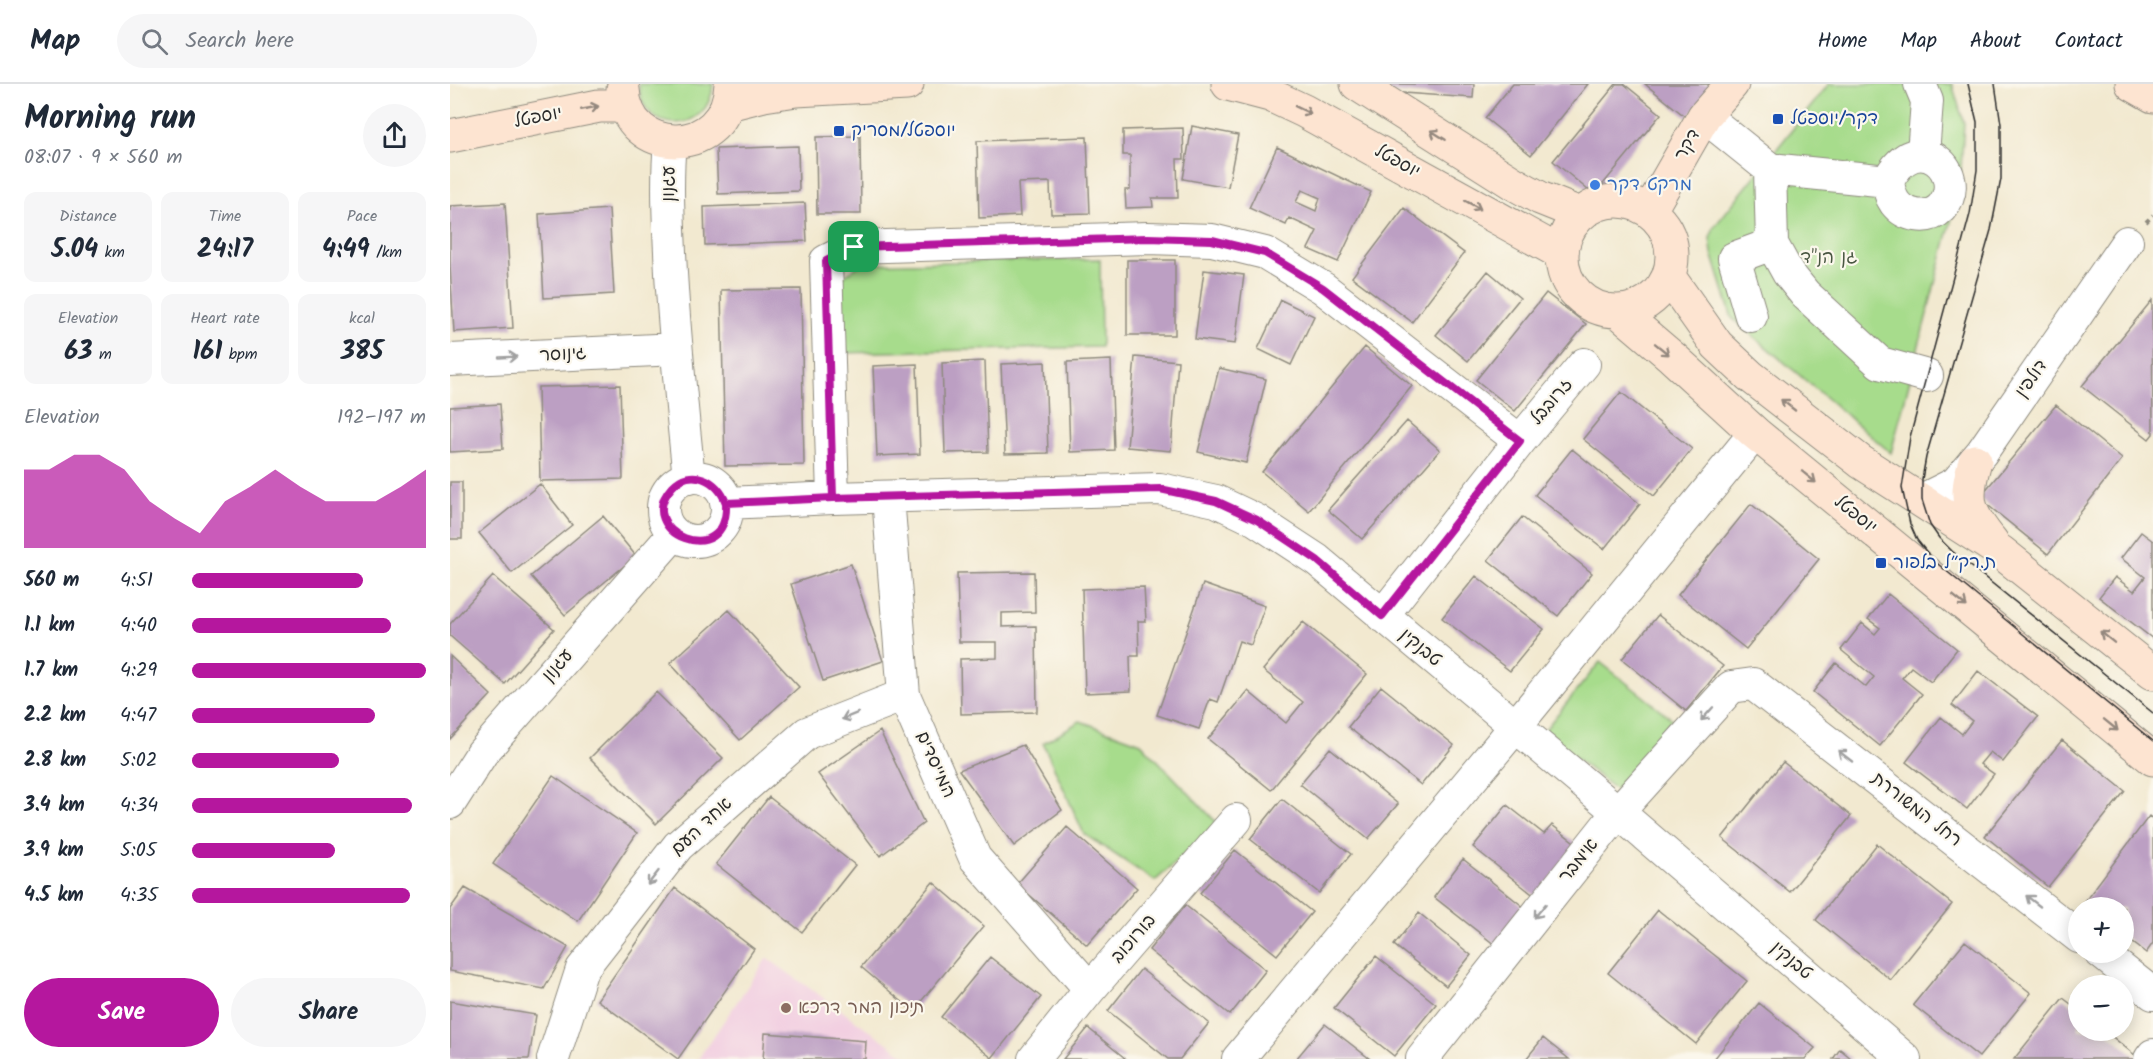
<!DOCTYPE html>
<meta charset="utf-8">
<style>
:root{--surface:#fff;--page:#f6f6f7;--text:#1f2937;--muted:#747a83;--line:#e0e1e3;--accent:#b5179e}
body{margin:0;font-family:Kalam,"Playpen Sans Hebrew",sans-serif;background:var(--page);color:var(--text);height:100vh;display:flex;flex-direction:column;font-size:22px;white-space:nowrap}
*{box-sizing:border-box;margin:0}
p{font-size:20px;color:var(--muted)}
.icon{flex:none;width:33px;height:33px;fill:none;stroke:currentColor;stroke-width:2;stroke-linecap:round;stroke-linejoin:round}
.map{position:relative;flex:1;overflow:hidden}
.side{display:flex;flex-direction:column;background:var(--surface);width:450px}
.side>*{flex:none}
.tools{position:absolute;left:1618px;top:813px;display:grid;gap:12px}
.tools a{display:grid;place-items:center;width:66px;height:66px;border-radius:50%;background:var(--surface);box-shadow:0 3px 15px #0003;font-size:30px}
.pin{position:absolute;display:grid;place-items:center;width:51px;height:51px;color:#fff;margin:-26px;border-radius:12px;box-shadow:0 3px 9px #0006}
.round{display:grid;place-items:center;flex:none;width:63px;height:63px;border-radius:32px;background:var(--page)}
.head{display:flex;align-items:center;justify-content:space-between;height:102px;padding:0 24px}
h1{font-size:33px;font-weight:600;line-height:45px}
.figures{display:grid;grid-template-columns:repeat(3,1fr);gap:9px;height:102px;padding:6px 24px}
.figures div{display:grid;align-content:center;border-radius:12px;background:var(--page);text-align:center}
.figures b{font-size:26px;font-weight:600}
.figures small{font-size:16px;font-weight:400}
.figures p{font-size:16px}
.chart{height:168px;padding:12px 24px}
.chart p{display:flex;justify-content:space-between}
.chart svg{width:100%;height:108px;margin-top:6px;fill:var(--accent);opacity:.7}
.cta{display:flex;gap:12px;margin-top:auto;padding:12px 24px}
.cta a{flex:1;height:69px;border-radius:36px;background:var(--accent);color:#fff;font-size:24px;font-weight:600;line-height:69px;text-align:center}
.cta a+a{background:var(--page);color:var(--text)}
ul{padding:0 24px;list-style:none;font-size:20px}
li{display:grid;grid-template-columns:96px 72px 1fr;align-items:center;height:45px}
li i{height:15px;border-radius:8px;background:var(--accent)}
header{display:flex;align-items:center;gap:36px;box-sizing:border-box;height:84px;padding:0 30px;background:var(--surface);border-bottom:2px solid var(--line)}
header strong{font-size:28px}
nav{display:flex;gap:33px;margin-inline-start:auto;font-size:21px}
.search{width:420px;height:54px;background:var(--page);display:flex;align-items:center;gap:15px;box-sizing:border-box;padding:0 21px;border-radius:33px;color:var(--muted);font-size:22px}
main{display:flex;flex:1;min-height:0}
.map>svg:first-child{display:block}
</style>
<header>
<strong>Map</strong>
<div class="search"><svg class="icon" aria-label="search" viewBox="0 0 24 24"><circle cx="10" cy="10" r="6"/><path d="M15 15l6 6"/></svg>Search here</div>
<nav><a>Home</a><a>Map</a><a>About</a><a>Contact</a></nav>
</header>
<main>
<section class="side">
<div class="head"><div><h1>Morning run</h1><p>08:07 · 9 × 560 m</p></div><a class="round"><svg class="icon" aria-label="share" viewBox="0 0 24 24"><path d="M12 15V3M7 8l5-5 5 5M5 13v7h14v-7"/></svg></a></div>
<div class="figures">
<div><p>Distance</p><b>5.04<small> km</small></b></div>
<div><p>Time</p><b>24:17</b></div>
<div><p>Pace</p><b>4:49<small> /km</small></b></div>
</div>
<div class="figures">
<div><p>Elevation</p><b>63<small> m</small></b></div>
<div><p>Heart rate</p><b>161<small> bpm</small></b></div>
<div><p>kcal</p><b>385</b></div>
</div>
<div class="chart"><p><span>Elevation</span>192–197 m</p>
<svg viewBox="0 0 160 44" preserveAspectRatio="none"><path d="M0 44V12L10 12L20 6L30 6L40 12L50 25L60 32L70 38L80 25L90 19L100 12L110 19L120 25L130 25L140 25L150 19L160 12V44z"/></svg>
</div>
<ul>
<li><b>560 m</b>4:51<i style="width:73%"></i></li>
<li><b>1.1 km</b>4:40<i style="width:85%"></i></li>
<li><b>1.7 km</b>4:29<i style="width:100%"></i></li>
<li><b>2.2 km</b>4:47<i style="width:78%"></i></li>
<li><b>2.8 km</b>5:02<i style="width:63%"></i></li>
<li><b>3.4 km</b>4:34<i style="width:94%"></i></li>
<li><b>3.9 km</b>5:05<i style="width:61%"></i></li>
<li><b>4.5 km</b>4:35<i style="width:93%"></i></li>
</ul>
<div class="cta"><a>Save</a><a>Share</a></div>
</section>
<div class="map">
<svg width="1703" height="975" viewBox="0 0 1703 975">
<rect width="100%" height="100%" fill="#fbf7ec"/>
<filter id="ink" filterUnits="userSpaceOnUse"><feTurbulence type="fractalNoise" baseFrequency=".0167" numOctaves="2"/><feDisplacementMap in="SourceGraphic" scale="12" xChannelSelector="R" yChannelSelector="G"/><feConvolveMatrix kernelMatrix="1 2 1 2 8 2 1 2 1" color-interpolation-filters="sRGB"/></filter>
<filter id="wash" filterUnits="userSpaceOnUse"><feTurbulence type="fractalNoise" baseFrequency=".008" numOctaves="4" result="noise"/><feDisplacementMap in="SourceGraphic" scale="24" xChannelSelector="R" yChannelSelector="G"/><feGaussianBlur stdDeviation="1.35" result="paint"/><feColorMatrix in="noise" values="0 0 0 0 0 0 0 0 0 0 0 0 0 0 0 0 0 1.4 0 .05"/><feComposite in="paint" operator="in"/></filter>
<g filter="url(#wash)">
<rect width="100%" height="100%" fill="#f2e9d0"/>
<path fill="#f2cfe1" d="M317 874 460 975H248Z"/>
<path fill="#a7dc8c" stroke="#69845c" stroke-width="1.5" d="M189 0H263C260 53 189 51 189 0Z
M1379 0H1502L1514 39 1510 99 1506 118 1441 369 1282 234 1262 169 1260 154 1264 143Z
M650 175 651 263 390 269 388 197 411 180Z
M1150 578 1222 635 1166 706 1093 648Z
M630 637 691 659 768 740 705 797 634 750 593 659Z"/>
<g id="blocks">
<path fill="#bc9fc3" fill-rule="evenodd" d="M939 0H1024L1023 14 939 8Z
M1063 0H1138L1081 71 1035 34Z
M1166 0H1174L1211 30 1144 111 1103 77Z
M1195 0H1265L1237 34Z
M742 42 788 51 778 103 733 95Z
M733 44 734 75H727L728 114H702L703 123 676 124 675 106H680V71H673V46Z
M410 52 411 130H367L366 53Z
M637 53 640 129 601 130 600 98 568 99 570 132 529 134 527 57Z
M348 62 349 107 268 110 266 65Z
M827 63 921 108 888 178 858 165 867 147 839 134 836 141 799 124ZM852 106 870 114 866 127 846 118Z
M55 119 63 244 4 248 0 182V122Z
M355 119 357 157 255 161 254 123Z
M954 124 1014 169 962 238 902 193Z
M159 125 164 210 94 214 89 130Z
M677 176H725V251H677Z
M754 186 794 191 785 260 745 255Z
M1038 187 1070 214 1018 277 986 251Z
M351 205 354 381 275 382 271 206Z
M1096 209 1136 240 1065 327 1026 296Z
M831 216 864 232 841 281 808 265Z
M1702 216 1703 350 1699 355 1632 302Z
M915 263 962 302 859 427 812 388Z
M685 273 728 277 721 367 677 363Z
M661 276 664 366 620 368 617 278Z
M535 277 538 368 495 369 492 279Z
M595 278 598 369 555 370 551 280Z
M467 280 470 370 427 372 423 282Z
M769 284 816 295 796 379 748 368Z
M170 301 173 395 90 397 88 303Z
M1171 308 1242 365 1204 412 1133 355Z
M50 320 53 365 0 368V323Z
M1606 321 1672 375 1598 470 1529 414Z
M957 337 990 366 912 455 878 426Z
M1122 365 1190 420 1154 465 1085 411Z
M0 398H12V455H0Z
M90 400 122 441 62 489 29 449Z
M1301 420 1369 475 1296 565 1228 511Z
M153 432 186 472 115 531 81 492Z
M1072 433 1142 489 1108 532 1038 476Z
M1691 448 1703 457V555L1649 513 1665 493 1684 507 1695 493 1671 474Z
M401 480 433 577 373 597 341 500Z
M584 488 585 528 552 529V543L586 542 587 628 511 630 510 575 547 574V558H509L507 489Z
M43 492 104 545 55 600 0 552V540Z
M1026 492 1094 545 1060 587 992 534Z
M753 500 815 522 801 561 789 557 768 618 760 615 749 645 707 631Z
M694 503 696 537H688L689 572H680L681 607 635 609 632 505Z
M1438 510 1507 565 1481 598 1461 583 1452 594 1472 610 1430 662 1363 608 1386 579 1416 603 1424 593 1391 566 1412 539 1425 550 1430 544 1418 535Z
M279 526 349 603 290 656 220 579Z
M1208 531 1273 582 1236 627 1172 575Z
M853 538 917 590 821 706 758 655 798 607 836 639 853 618 813 586Z
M0 572 41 611 0 655Z
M1528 587 1588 633 1553 678 1540 668 1530 680 1544 690 1517 725 1456 678 1491 633 1512 650 1522 637 1502 621Z
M931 602 1004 661 971 701 898 643Z
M206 608 273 674 206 740 140 674Z
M430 647 474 739 430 772 368 690Z
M1612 656 1675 707 1598 803 1535 752Z
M573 661 612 726 564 762 509 686Z
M880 664 948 720 918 755 850 700Z
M1333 678 1401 732 1340 808 1272 754Z
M103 692 187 749 128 837 43 780Z
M319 713 405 781 352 848 266 780Z
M832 715 901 770 869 809 800 755Z
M1057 721 1094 750 1102 741 1128 761 1086 813 1023 763Z
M1699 732 1703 735V859L1696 869 1674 852V824H1636L1632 821Z
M617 743 687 804 637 861 567 800Z
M1427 760 1502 820 1441 896 1366 836Z
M785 766 862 828 827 871 750 809Z
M1013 775 1075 824 1045 861 984 813Z
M483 798 534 842 463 927 411 883Z
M15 804 118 863 94 905 0 887V825Z
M225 804 304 865 228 975 147 916Z
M735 821 816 886 780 931 699 866Z
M1208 826 1297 897 1246 960 1158 889Z
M969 829 1021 871 996 902 944 861Z
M1515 857 1581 909 1529 973 1463 921Z
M926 872 986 920 944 972 884 924Z
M540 873 591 913 542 974 491 933Z
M691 885 759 939 730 975H718L658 927Z
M1613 914 1629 926V946H1654L1687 973 1686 975H1564Z
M0 917 86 931 79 975H0Z
M1309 919 1365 964 1355 975H1264Z
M875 940 920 975H846Z
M638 944 676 975H613Z
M315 949 416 957 415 975H313Z
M1093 954 1119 975H1076Z
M1390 965 1402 975H1383Z"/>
</g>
</g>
<g filter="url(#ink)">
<use href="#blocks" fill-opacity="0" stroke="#8e8a7e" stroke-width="1.5"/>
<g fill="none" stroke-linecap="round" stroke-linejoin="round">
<g stroke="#8e8a7e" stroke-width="34">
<path id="street" d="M1470 0 1477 17 1473 70
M1254 32 1320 85
M220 57C216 101 219 145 221 189 225 258 232 326 239 394
M1322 160 1320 85 1438 97C1467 38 1521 91 1491 124 1478 137 1455 132 1445 119 1440 112 1439 105 1438 97
M1301 232 1284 174 1322 160 1338 189 1355 210 1430 279 1477 292
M0 276 226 265
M213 425a32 32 0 1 1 64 0a32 32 0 1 1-64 0Z
M438 413 454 611 525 774 640 905
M383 414 376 177 404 163 698 154 762 156 815 169 873 204 1070 357
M1472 416 1506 399 1532 368 1677 158
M276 419 383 414 710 405 766 417 806 436 867 476 1168 728 1455 975
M932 532 1070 357 1134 280
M0 719 32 669 224 450
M1650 868 1703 910
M103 975 132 885 228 762 357 649 454 611
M584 975 640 905 786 736
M788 975 1065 643 1305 349
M972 975 1168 728 1281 603 1303 600 1629 853
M1700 975 1703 971"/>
</g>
<g stroke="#8e8a7e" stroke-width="35">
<path id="secondary" d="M778 0 820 11 854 27 1111 169
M907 0 1063 99 1090 114 1130 130
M1682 0 1703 12
M173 5C176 76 278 74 281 0
M278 20 314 11 346 6 457 0
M0 52 149 22H165L177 24
M1112 172a55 55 0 1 1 110 0a55 55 0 1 1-110 0Z
M1200 126 1254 32 1282 0
M1219 193 1267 261 1300 292 1411 378 1551 468 1703 589
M1168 227 1222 273 1305 349 1703 675
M1525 377C1514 415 1517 428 1542 458"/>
</g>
<path stroke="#8e8a7e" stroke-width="4" stroke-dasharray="4.5 4.5" stroke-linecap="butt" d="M1696 138 1703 131"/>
<use href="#street" stroke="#fff" stroke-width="32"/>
<use href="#secondary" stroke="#fde4d1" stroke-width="33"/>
<path stroke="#2b2b2b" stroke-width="1.5" d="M1518 0 1527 38V86L1520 130 1460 353 1452 404 1460 440 1467 456 1483 476 1703 657
M1545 0 1551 40V95L1541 146 1476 373 1472 395V416L1480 441 1489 454 1502 467 1703 629"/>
</g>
<defs><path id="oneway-shaft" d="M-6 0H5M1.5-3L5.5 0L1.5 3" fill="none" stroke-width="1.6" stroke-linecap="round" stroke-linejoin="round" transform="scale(1.5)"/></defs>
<g stroke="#94887e">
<use href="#oneway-shaft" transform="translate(140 24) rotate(-11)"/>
<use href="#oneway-shaft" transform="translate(853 26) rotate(26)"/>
<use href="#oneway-shaft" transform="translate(988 51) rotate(-148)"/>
<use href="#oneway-shaft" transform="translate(1023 121) rotate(29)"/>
<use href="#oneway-shaft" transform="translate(1212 265) rotate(39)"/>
<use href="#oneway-shaft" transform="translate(1338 321) rotate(-142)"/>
<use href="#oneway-shaft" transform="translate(1359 393) rotate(39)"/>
<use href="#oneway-shaft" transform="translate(1510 517) rotate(39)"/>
<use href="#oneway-shaft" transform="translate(1657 553) rotate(-141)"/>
<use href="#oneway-shaft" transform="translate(1661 641) rotate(39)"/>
</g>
<g stroke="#a0a0a0">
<use href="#oneway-shaft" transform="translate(58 273) rotate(-3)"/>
<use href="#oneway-shaft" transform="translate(1257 630) rotate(132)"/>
<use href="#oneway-shaft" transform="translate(400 632) rotate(158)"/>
<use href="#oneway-shaft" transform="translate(1395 672) rotate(-142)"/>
<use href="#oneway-shaft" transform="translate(203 794) rotate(128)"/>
<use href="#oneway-shaft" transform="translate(1583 817) rotate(-142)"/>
<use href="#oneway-shaft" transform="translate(1090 827) rotate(129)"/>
</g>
</g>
<g fill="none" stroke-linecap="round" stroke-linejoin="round" filter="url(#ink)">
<g stroke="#fff" stroke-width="12">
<path id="route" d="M404 163 376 177 383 414 276 419C279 489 181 448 222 403 241 382 268 396 276 419L383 414 710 405 766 417 807 436 867 476 932 532 1070 357 873 204 815 169 762 156 698 154 404 163"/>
</g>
<use href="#route" stroke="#b5179e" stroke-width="8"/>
</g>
<g fill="#1a4fb4" stroke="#fbf7ec" stroke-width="2">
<rect x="1322" y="29" width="12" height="12" rx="3"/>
<rect x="383" y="41" width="12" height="12" rx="3"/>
<rect x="1425" y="473" width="12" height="12" rx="3"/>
</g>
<circle fill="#3f7fe0" stroke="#fbf7ec" stroke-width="2" cx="1145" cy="101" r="6"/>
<circle fill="#8d6e63" stroke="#fbf7ec" stroke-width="2" cx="336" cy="924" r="6"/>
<g text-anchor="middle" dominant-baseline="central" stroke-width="4.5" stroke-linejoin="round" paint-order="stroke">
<g font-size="18" fill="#2b2b2b" stroke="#fbf7ec">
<text transform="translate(88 34) rotate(-11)">יוספטל</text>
<text transform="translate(1238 61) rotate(-60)">דקר</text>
<text transform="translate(947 78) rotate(29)">יוספטל</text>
<text transform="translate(219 100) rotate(-90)">עגנון</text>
<text transform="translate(113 271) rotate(-3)">גינוסר</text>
<text transform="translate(1582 295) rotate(-55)">דולפין</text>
<text transform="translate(1102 318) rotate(-50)">זרובבל</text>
<text transform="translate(1405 431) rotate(39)">יוספטל</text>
<text transform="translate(970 564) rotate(40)">טבנקין</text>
<text transform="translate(108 582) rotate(-49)">עגנון</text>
<text transform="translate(485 681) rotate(66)">המייסדים</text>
<text transform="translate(1466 726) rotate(38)">רחל המשוררת</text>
<text transform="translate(252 743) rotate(-43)">אחד העם</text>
<text transform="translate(1129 777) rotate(-51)">אימבר</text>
<text transform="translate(684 855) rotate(-49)">בורוכוב</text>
<text transform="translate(1341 877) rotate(41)">טבנקין</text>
</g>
<g font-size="18" fill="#164399" stroke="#fbf7ec" text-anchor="start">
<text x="1340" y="35">דקר/יוספטל</text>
<text x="401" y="47">יוספטל/מסריק</text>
<text x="1443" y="479">ת.רק״ל בלפור</text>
</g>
<g font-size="18" fill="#366cbe" stroke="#fbf7ec" text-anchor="start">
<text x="1157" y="101">מרקט דקר</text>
</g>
<g font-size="18" fill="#4a5743" stroke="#fbf7ec">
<text x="1379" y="174">גן הנ"ד</text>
</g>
<g font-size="18" fill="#785e54" stroke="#fbf7ec" text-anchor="start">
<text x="348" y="924">תיכון המר דרכא</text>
</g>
</g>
</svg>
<div class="tools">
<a>+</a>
<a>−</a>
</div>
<div class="pin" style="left:404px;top:163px;background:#1e9e55"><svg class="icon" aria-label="arrive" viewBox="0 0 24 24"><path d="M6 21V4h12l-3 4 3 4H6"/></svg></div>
</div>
</main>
